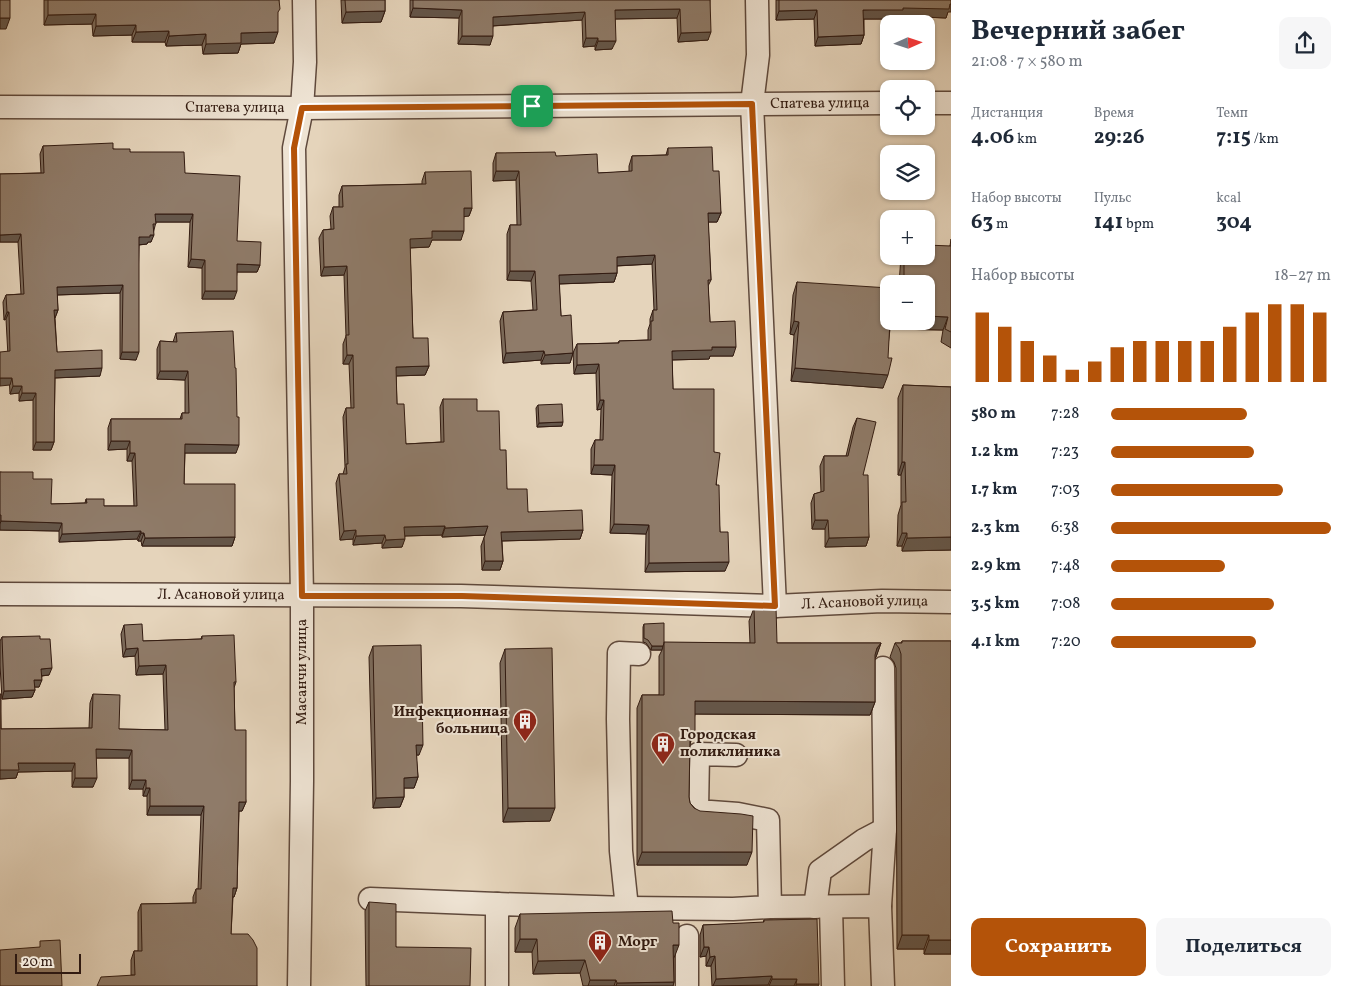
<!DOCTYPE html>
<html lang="ru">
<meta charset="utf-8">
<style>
:root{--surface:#fff;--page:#f6f6f7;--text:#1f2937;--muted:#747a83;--accent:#b45309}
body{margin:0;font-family:Vollkorn,serif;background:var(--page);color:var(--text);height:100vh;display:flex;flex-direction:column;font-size:19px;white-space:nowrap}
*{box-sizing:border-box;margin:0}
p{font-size:16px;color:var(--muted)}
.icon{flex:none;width:28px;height:28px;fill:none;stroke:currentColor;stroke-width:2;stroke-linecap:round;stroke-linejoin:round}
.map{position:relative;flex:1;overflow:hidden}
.side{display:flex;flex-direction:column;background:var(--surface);width:400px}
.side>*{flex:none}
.needle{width:32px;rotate:87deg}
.controls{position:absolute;left:880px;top:15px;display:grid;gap:10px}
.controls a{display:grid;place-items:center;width:55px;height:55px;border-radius:10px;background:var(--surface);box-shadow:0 1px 4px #0004;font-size:25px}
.scale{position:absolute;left:15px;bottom:12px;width:66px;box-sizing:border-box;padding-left:5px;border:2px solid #321b11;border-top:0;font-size:14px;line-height:18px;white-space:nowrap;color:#321b11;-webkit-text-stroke:4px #eee3d3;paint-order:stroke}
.pin{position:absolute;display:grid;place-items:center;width:42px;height:42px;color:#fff;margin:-21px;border-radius:10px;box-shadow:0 2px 8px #0006}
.round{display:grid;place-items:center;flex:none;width:52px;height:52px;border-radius:10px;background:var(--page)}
.overview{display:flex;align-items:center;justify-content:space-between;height:85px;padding:0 20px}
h1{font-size:28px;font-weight:700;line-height:38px}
.metrics{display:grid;grid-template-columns:repeat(3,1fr);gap:8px;height:85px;padding:5px 20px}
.metrics div{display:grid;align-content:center}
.metrics b{font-size:21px;font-weight:700}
.metrics small{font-size:14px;font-weight:400}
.metrics p{font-size:14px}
.chart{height:140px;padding:10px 20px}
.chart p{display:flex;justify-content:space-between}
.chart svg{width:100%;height:90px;margin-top:5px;stroke:var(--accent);stroke-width:6}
.cta{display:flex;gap:10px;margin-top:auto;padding:10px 20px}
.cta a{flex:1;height:58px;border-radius:10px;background:var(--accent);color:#fff;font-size:20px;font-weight:700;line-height:58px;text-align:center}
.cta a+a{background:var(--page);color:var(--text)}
ul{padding:0 20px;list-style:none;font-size:16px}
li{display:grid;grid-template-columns:80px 60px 1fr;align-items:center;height:38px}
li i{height:12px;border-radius:6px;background:var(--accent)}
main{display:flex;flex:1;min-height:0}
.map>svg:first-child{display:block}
</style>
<main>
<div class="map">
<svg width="951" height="986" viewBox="0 0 951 986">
<rect width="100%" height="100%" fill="#e5d4bb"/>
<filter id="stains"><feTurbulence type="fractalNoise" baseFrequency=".004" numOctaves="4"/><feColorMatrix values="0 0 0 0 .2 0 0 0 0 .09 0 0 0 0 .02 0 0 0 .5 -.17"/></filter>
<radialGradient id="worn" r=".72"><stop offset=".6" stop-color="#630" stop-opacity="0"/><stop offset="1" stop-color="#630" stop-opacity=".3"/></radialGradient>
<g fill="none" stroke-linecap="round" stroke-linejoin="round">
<g stroke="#5f493c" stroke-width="25">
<g id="minor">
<path d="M757 0 758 55 752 104 775 606"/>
<path d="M926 103H951"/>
<path id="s1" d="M0 107 302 108 889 103"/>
<path id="s2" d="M0 594 461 596 775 606 882 601 951 602"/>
<path d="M370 899 497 904"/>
<path d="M880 906 885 829 883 668"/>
<path d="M770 907 880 906 883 986"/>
<path d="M815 907 820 871 864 840 885 829"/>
<path d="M831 907 833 986"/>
<path d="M627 908 733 909 770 907 768 820 738 814 697 811 698 754 736 755"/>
<path d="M299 986 302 781V596L294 148 302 108 305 62 304 0"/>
<path d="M497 986V904L627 908 621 851 618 719 619 653 639 654"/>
<path d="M687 986V936"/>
</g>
</g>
<use href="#minor" stroke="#eee3d3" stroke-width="22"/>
</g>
<path fill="#7b6a5a" stroke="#321b11" d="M44 0H279L274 43 241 44 238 53 203 54 202 45 166 46 165 42H132V35L93 36 92 24 44 25Z
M341 0H385V11L381 22 342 23Z
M410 0H710L708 40 678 42 677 18 615 19 612 49 595 50V46L583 47 582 20 493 26 490 45 458 44 459 18 410 17Z
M776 0H951L946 18 901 16 900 19H864V35L861 44 815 46 814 19 776 20Z
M43 146 113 149 130 152 185 173 237 241 260 265 257 272H237L234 299H202V268L188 267 190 222H156L151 242H148L147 244 139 245 136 360 120 359V293L57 295 58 310 55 318 57 352 100 376 55 378 54 442 51 450H33V400L19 401V393L10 394 6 319 4 320 3 302 6 295 21 294 18 242H0V174L41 173 40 154Z
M668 148 713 171 721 213 717 222H708L711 280 708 286 710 322 733 356H710L709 359 672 360 673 389 714 452 720 532 725 571 645 572 646 534 610 533 612 475 591 474V449L595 440H600L601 409 597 410 596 373 574 374 573 353 577 344 618 343 619 341 648 340V330L650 324V319L653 310H654L652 264 617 266V273L614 282 559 284 561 316 573 353 570 363 541 364V360L503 363 500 321 503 312 533 310 531 281 507 280V234L510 225H517L516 180 493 181V163L496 153 556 156 598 173 629 172V166L632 156 666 155Z
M425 172 472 208 469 216H464L461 240H432L429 247 410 248 413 338 429 366 425 375 396 376 397 404 406 444 441 442 440 407 443 399 477 411 500 450 507 489 528 512 583 530 580 539 502 541 503 561 500 570H482L481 546 485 535 442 537V535L405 536 402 547 382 548V543L353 545V539L340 540 336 483 339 474H343L345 467 343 417 346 408H351L349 364H343V344L346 336 344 275 321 276 319 238 323 230 331 229 330 216 333 207H339V195L342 186 422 184V181Z
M951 239V348L941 342 943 330 890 329 883 388 791 381 794 335 790 334 793 295 797 282 889 321 926 284H899L901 256H926L950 246Z
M176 333 236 453H185L184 484 235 537 232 546H142L141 541H138L137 539 59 542V531L0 530V472L33 479 51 504 85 503 86 499 104 506H134L132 461H127V449L108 450V428L111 419H180L182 413H185V380L157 379V349L160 341 173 342Z
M903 385 951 387V550L902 551V546H897L898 515 901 505V475H898V398Z
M538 405 562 426 537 427 536 408Z
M857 418 869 537 866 546 825 547V529H812L811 503 814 494 821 492 820 466 824 456H846L853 427Z
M754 608 777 643H881L876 657 875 658V702L870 715 695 714 690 744 689 797 690 803 747 865H637V708L642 695H659V656L662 650H651L646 643 643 642V627L644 624 664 643H750L749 621Z
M124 625 143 641 201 639 202 636 236 682 234 688 235 730 246 802 242 811H239L237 888 234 897H233L231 934 257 986 131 975V960L134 951H138V912L141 904 193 903V897L196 889H198L201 815H147V796H143V789H129V758H96L93 787H72V771L18 772 16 778 0 779V694L1 729 89 728 90 703 93 694 119 729 165 730 163 674 136 675 135 656 123 657 121 634Z
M2 637 40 639 49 675 42 676 39 687H34L35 690 32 697 2 699 0 665V641Z
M902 641H951V954H924V949H897L896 668 894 662 890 657 895 643H901Z
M373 646 419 755H416L418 777 414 788H404V797L400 807 373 808 369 657Z
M505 649 550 821 503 822 500 663Z
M369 902 396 947 470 986H366L365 911Z
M520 914 674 958V982L673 986H583L580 973 533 974 532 952H515V928Z
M764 920 819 984 818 986H712L711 966H706V956L700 957V935L703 925 763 923Z"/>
<path fill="#64564a" stroke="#321b11" d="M951 4V12H948L946 18 901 16 900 19H860L863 10Z
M413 8 462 10 459 18 410 17Z
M680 9 677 18 612 19 615 10Z
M817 10 814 19 776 20 779 11Z
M385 11 381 22 342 23 346 12Z
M585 12 582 20 490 26 493 17Z
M96 14 92 24 44 25 48 15Z
M0 18H10L6 29H0Z
M136 25 132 35 93 36 96 26Z
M169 31 165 42H132L136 32Z
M278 32 274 43 241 44 238 53 203 54 206 44 241 33Z
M711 32 708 40 678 42 681 33Z
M206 34 202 45 166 46 169 36Z
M864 35 861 44 815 46 818 37Z
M462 36H493L490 45 458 44Z
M586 38H598L595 46 583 47Z
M598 41H616L612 49 595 50Z
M496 171H519L516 180 493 181Z
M464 208H472L469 216 460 217Z
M708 213H721L717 222H704Z
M155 214H193L190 222H153Z
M432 231H464L461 240H432L429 247 406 248 410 239Z
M21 234 18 242H0V235Z
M150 235H154L151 242H148L147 244 137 245 139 237Z
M655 255 652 264 613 266 617 257Z
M191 259 205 260 202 268 188 267Z
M237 264 260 265 257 272H235Z
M347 266 344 275 321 276 324 267Z
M510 271H535L531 281 507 280Z
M617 273 614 282 556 284 559 275Z
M123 285 120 293 54 295 57 287Z
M205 291H237L234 299H202Z
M54 310H58L55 318H51Z
M7 312H9L6 319 4 320Z
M926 316 948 317 943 330 886 329 889 321H926Z
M794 321 799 322 794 335 790 334Z
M712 347H736L733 356H710L709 359 668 360 672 351Z
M544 351 541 360 503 363 506 353Z
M122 352H139L136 360 120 359Z
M573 353 570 363 541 364 545 355Z
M347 355H353L349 364H343Z
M599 364 596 373 574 374 577 365Z
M429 366 425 375 393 376 396 367Z
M102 368 100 376 52 378 55 370Z
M795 368 888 375 883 388 791 381Z
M160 371H188L185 380 157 379Z
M0 378H12L10 385 0 386Z
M13 386H22L19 393 10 394Z
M22 393H36L33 400 19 401Z
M600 400H604L601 409 597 410Z
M563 422 562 426 537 427 539 423Z
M111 441H130L127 449 108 450Z
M36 442H54L51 450H33Z
M185 444 239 445 236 453H182Z
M130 453H135L132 461H127Z
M902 462H905L901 475H898Z
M594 465H615L612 475 591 474Z
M815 520H828L825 529H812Z
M1 521 62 523 59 531 0 530V524Z
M614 524 649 525 646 534 610 533Z
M445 526 442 535 401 536 404 527Z
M488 526 485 535 442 537 445 528Z
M356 530 353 539 340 540 344 531Z
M583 530 580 539 498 541 501 532Z
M141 531 137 539 59 542 62 534Z
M141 533H144L141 541H138Z
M902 533H907L902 546H897Z
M385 535 382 543 353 545 356 536Z
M235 537 232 546H142L145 538Z
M869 537 866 546 825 547 829 538Z
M951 537V550L902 551 907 538Z
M405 539 402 547 382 548 386 540Z
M485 561H503L500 570H482Z
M729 562 725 571 645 572 649 563Z
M881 643 876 657 872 661 877 648Z
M652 646H663L662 650H651Z
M138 648 135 656 123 657 126 649Z
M166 665 163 674 136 675 139 666Z
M52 668 49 675 39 676 41 669Z
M34 680H42L39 687H31Z
M35 690 32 697 2 699 4 691Z
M695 701 875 702 870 715 690 714Z
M695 730 690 744 687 748 691 734Z
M416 745H423L419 755H412Z
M96 749 132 750 129 758H93Z
M18 763H75L72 771 18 772 16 778 0 779V770Z
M418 777 414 788H400L404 778Z
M75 778H97L93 787H72Z
M132 780H146L143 789H129Z
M146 788H150L147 796H143Z
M404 797 400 807 373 808 376 798Z
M239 802H246L242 811H236Z
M150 806H204L201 815H147Z
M508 808H555L550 821 503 822Z
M642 852H752L747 865H637Z
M233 888H237L234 897 230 896Z
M902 935H929L924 949H897Z
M520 939H537L532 952H515Z
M929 940H951V954H924Z
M673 945H679L674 958H668Z
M704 947H709L706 956 700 957Z
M715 956 711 966H706L710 957Z
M585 960 580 973 533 974 538 961Z
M772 976 768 985 713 986 716 979Z
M772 979H797L794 986H769Z
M590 980H616L614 986H588Z
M674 982 673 986H616L617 983Z
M796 984H819L818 986H796Z"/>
<path fill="#8f7b69" stroke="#321b11" d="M0 0H10V18H0Z
M48 0H279L280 9 278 12V32L241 33V43L206 44V34L169 36V31L136 32V25L96 26V14L48 15Z
M345 0H385V11L346 12Z
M413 0H710L711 32 681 33 680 9 615 10 616 41H598V38H586L585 12 493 17V36H462V10L413 8Z
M779 0H951V4H950L949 9 903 8V10H863L864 35 818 37 817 10 779 11Z
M113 143V149H130V152H184L185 173 240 176 237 241 261 242 260 265 237 264V291H205V260L191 259 193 214H155L156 224H153L154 235H150V237H139V352H122L123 285 57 287 58 310H54L57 352 102 350V368L55 370 54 442H36V393H22V386H13L12 378H0V352L10 351 9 312H7L6 295 24 294 21 234 0 235V174L44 173 43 146Z
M712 147 713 171H719L721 213H708L711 280H708L710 322 735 321 736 347H712V350L672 351 673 389H714V452L720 453 716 485H719L720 532H728L729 562 649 563V525L614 524 615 465H594L595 440H603L604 400H600L599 364 577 365V344L619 343V341L651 340V321H653V310H657L655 255 617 257V273L559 275 561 316 571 315 573 353 545 355 544 351 506 353 503 312 537 310 535 271H510V225H521L519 171H496V153L555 152 556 156 597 154 598 173 632 171V156L668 155V148Z
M471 171 472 208H464V231H432V238L410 239 413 338H428L429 366 396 367 397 404H404L406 444 444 442 443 399H477V411H499L500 450H506L507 489H527L528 512 582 510 583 530 501 532 503 561H485L484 538 488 526 445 528V526L404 527 405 539 386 540 385 535 356 536V530L344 531 339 474H347L346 464H348L346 408H354L353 355H347L346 335H349L347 266 324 267 323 230 334 229 333 207H343L342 186 426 184 425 172Z
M926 245 951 246V332L945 329 948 317 926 316V284H904V256H926Z
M797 282 889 288V321H890L888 358H892L888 375 795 368 799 322 794 321Z
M233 331 235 368H236L237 417H239V445L185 444 184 484H235V537L145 538 144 533H141V531L62 534V523L1 521V515H0V472H33V479H52L51 504 87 503 86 499H104V506H137L135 453H130V441H111V419H182V413H189L188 371H160V341L177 342 176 333Z
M903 385 951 387V537L907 538V533H902V502H906L905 462H902Z
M562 404 563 422 539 423 538 405Z
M857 418 876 422 863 475H868L869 537 829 538 828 520H815L814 494 824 491V456H848Z
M776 607 777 643H881L877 648 875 655V702L695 701V730L691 734 690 740 689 797 690 803 694 808 700 811 741 814 753 816 752 852H642V695H664V642L755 643 754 608Z
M664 623V643L663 646H652L648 640 644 638V624Z
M142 624 143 641 202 639V636L234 635 236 682H234L235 730H246V802H239L237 888H233L231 934H248L253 940 257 948V986H97L101 977 135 975 134 951H142L141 904 196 903V889H201L204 806H150V788H146V780H132V750L96 749 97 778H75V763H18L19 770H0V694H1V729L92 728 93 694 120 695 119 729 168 730 166 665 139 666 138 648 126 649 124 625Z
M40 636V639H50L52 668 41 669 42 680H34L35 690 4 691 2 637Z
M902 641H951V940H929V935H902L901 654 899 648 895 643H902Z
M421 645 423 745H416L418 777 404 778V797L376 798 373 646Z
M552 648 555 808H508L505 649Z
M369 902 396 904V947L471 948 470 986H369Z
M672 911 673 923H679V945H673L674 982 617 983 616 980H590L585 960 538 961 537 939H520V914Z
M817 919 819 984H796L797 979H772V976L716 979 715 956 710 957 709 947H704L703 925 764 922V920Z
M60 940 62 986H0V950L40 947V941Z"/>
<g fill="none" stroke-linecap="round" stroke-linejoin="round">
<g stroke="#fff" stroke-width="10">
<path id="route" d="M752 104 775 606 462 596H302L294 148 302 108Z"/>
</g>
<use href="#route" stroke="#b45309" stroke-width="6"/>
</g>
<defs>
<g id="building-pin" transform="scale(1.25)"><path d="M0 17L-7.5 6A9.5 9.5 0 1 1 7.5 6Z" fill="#8f2418" stroke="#eee3d3"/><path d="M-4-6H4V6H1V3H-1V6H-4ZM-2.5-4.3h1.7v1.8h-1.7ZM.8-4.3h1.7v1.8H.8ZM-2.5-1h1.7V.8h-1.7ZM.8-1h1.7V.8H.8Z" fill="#fff"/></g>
</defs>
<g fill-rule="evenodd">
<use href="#building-pin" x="525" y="721"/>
<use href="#building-pin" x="663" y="744"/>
<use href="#building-pin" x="600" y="942"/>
</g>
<g text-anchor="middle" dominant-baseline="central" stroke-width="4" stroke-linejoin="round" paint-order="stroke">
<g font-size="15" fill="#321b11" stroke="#eee3d3">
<text stroke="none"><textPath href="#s1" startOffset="820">Спатева улица</textPath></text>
<text stroke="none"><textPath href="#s1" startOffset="235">Спатева улица</textPath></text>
<text stroke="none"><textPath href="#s2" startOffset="221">Л. Асановой улица</textPath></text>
<text stroke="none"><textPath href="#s2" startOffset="865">Л. Асановой улица</textPath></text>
<text transform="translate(302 672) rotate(-90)">Масанчи улица</text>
</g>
<g font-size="15" font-weight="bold" fill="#321b11" stroke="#eee3d3" text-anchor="start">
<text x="508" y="712" text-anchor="end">Инфекционная<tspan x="508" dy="17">больница</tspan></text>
<text x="680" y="735">Городская<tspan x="680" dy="17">поликлиника</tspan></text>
<text x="618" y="942">Морг</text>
</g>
</g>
<rect width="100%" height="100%" filter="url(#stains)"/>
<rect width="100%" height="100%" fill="url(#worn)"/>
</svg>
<div class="controls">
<a><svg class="needle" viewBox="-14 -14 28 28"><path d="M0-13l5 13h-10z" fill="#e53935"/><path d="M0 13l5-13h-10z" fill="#747a83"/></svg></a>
<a><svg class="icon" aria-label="locate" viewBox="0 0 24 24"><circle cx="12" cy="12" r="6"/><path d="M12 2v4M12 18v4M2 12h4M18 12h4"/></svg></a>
<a><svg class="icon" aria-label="layers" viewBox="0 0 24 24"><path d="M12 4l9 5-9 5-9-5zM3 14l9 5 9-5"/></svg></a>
<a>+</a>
<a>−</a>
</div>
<div class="scale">20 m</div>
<div class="pin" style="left:532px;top:106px;background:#1e9e55"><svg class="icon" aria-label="arrive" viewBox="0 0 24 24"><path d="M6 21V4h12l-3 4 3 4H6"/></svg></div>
</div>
<section class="side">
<div class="overview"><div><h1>Вечерний забег</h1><p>21:08 · 7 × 580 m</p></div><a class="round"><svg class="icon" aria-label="share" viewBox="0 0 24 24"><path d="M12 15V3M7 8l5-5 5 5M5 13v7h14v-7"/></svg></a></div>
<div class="metrics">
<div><p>Дистанция</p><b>4.06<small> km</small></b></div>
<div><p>Время</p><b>29:26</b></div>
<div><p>Темп</p><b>7:15<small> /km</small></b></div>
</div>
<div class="metrics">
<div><p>Набор высоты</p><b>63<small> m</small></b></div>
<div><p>Пульс</p><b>141<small> bpm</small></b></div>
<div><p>kcal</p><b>304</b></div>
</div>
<div class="chart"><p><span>Набор высоты</span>18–27 m</p>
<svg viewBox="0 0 160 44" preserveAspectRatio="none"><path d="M5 44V10M15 44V17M25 44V24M35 44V31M45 44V38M55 44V34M65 44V27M75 44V24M85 44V24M95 44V24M105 44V24M115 44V17M125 44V10M135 44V6M145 44V6M155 44V10"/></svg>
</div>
<ul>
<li><b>580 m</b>7:28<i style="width:62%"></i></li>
<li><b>1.2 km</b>7:23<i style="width:65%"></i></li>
<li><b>1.7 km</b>7:03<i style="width:78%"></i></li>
<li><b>2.3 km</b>6:38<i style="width:100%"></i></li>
<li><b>2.9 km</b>7:48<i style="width:52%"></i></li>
<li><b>3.5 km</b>7:08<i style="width:74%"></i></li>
<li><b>4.1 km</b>7:20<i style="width:66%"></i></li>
</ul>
<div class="cta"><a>Сохранить</a><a>Поделиться</a></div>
</section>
</main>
